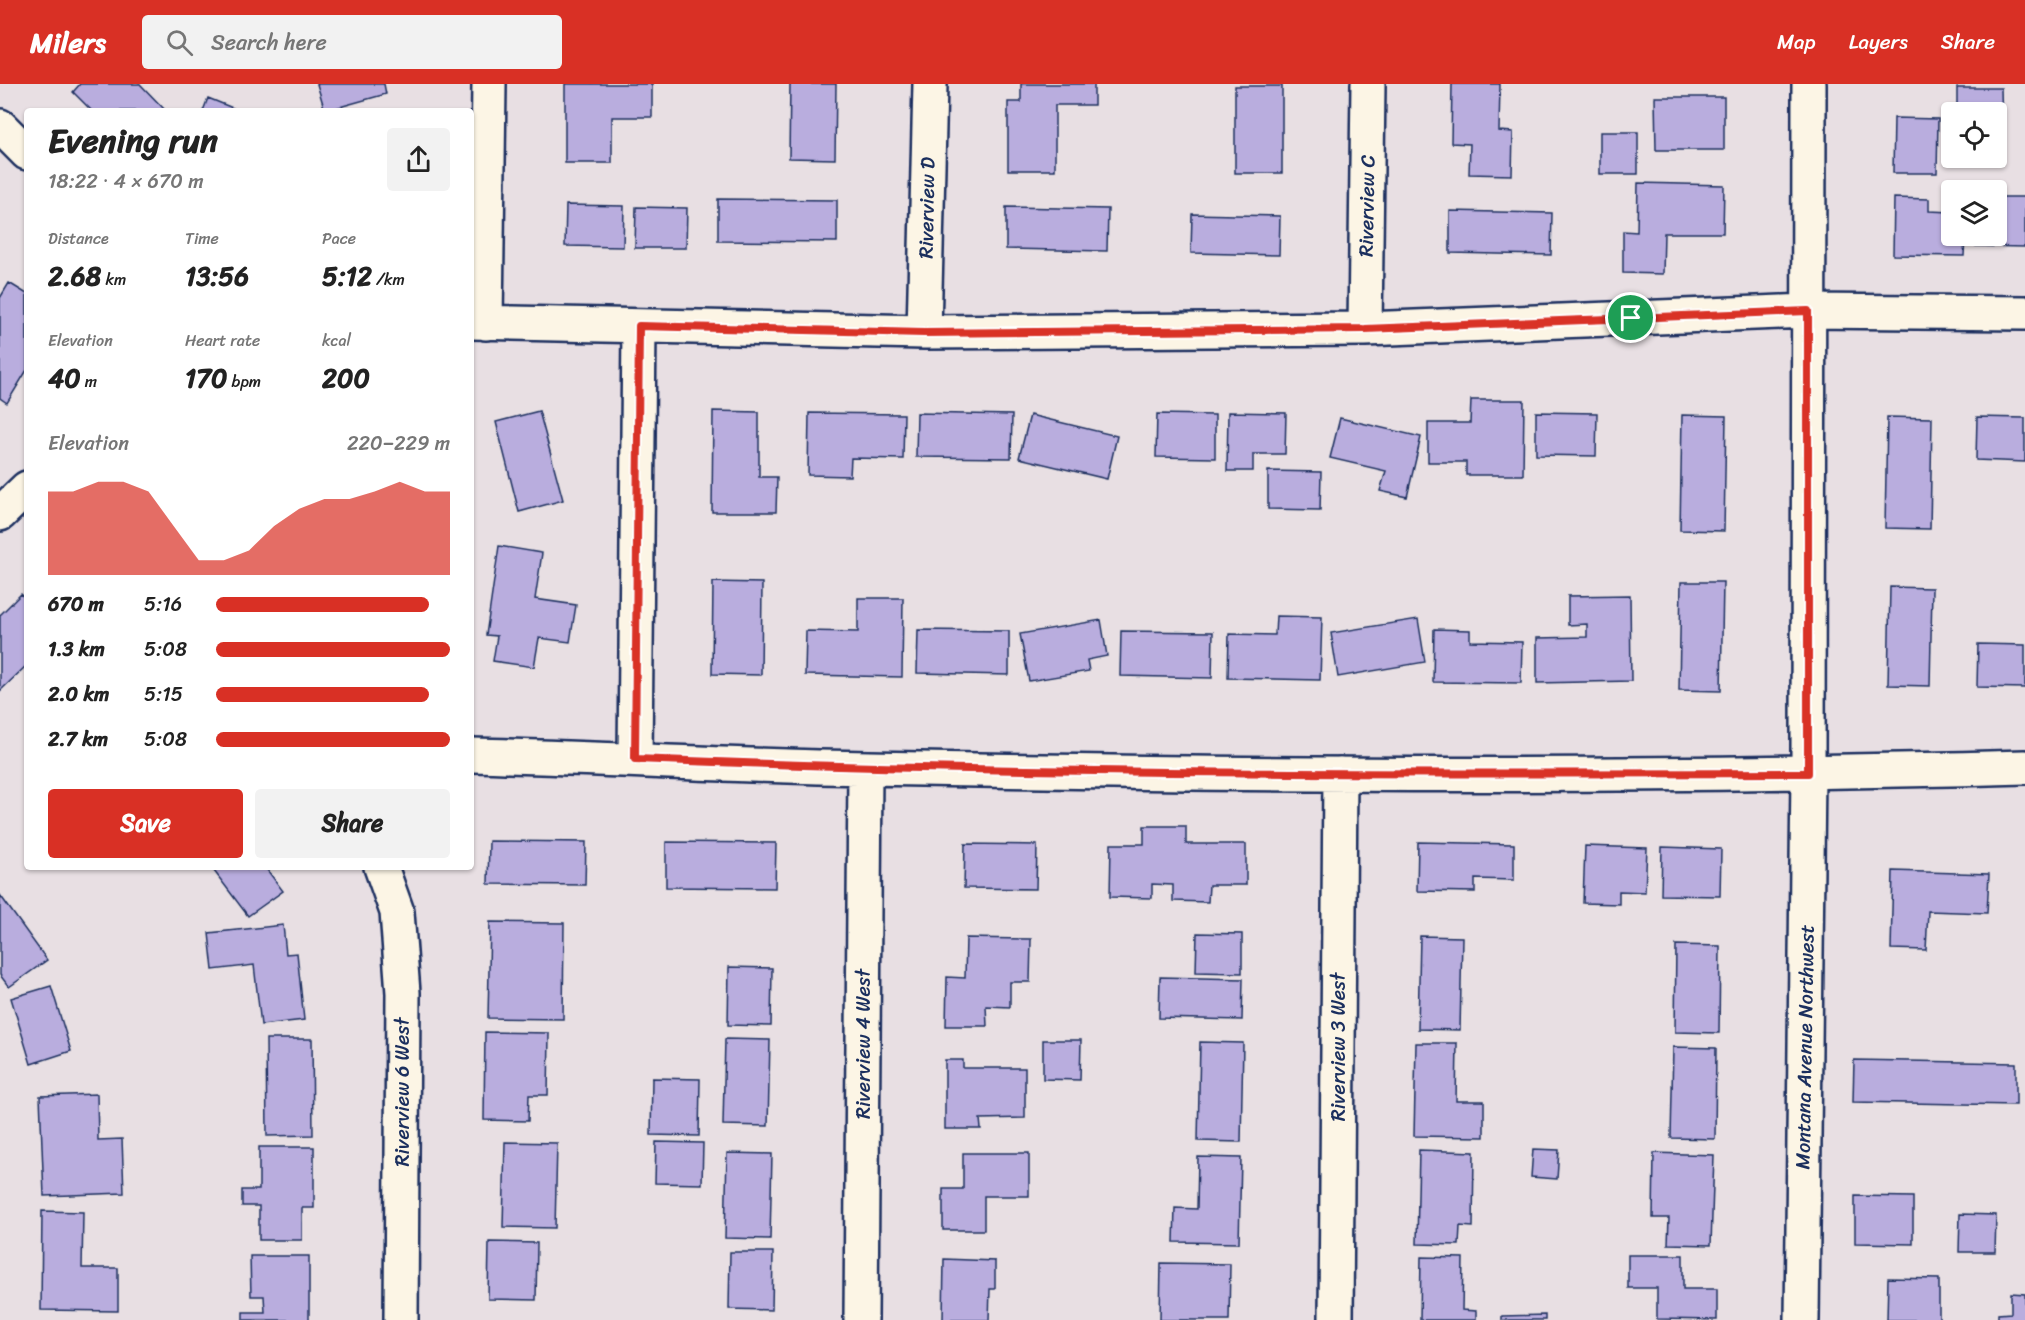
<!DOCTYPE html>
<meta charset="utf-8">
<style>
:root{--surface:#fff;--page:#f2f2f2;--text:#222;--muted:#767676;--accent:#d93025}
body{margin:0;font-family:Sriracha,sans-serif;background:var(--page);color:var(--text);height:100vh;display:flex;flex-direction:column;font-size:22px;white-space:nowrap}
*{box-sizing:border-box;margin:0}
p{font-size:20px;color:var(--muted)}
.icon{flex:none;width:33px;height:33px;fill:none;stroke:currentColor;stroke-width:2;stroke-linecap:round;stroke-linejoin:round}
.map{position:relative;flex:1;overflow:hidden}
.sheet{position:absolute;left:24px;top:24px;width:450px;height:762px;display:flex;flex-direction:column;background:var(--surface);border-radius:6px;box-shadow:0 2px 4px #0004}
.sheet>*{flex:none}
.controls{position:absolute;left:1941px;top:18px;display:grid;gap:12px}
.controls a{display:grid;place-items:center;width:66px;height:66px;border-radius:6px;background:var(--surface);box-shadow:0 2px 4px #0004;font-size:30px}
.pin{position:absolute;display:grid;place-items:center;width:51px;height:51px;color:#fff;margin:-26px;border:3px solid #fff;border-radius:50%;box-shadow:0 2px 6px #0007}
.round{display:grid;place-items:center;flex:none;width:63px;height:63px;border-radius:6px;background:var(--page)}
.head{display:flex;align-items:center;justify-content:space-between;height:102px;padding:0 24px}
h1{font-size:33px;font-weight:800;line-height:45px}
.metrics{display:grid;grid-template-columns:repeat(3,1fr);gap:9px;height:102px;padding:6px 24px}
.metrics div{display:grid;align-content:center}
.metrics b{font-size:26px;font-weight:800}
.metrics small{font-size:16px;font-weight:400}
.metrics p{font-size:16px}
.chart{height:168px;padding:12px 24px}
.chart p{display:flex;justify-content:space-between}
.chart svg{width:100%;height:108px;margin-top:6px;fill:var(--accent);opacity:.7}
.button{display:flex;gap:12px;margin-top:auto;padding:12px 24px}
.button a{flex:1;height:69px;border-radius:6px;background:var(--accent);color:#fff;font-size:24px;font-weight:800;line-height:69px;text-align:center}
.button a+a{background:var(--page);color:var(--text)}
ul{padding:0 24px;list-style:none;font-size:20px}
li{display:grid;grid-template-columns:96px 72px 1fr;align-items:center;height:45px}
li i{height:15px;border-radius:8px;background:var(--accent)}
header{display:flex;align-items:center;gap:36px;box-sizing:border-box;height:84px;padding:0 30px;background:var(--accent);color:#fff}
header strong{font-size:28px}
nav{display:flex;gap:33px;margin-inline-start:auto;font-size:21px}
.search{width:420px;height:54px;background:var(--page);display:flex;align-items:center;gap:15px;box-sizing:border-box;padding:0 21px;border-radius:6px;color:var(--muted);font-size:22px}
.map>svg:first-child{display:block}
</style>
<header>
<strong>Milers</strong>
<div class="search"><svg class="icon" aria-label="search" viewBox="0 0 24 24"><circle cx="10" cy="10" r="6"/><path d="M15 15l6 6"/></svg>Search here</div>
<nav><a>Map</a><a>Layers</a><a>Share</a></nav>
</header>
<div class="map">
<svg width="2025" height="1236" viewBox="0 0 2025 1236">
<rect width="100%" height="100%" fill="#e8dfe3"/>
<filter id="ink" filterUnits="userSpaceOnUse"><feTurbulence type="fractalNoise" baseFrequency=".0167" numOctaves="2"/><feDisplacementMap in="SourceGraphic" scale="12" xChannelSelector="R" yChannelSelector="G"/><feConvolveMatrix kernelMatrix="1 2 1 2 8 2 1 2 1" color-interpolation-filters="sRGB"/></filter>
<g filter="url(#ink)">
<path fill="#b9adde" stroke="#1b2f5e" stroke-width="1.5" d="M80 0H140L166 27H92L73 8Z
M317 0H384L386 10 325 27Z
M565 0H652V33H612V79H565Z
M790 0H836L835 75 789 74Z
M1021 0H1094V21H1055V86H1008V18H1021Z
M1452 0H1500L1499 47 1513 48 1512 91 1469 90 1470 60 1451 59Z
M1235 2H1282V89H1235Z
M1957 4H2001L2002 47H1996V28H1957Z
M1655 13H1724V66H1656Z
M208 14 240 27H203Z
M1894 34 1938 35 1937 89H1893Z
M1600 48H1638V90H1600Z
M1638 99 1724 101 1723 149H1664L1663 190 1623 189V147L1637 148Z
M1996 113H2025V163L1972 162V152H1996Z
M1894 114 1929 115V127L1952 128V152H1965L1964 172 1893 171Z
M718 115 837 116V158L718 157Z
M566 121 624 122 623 163 565 162Z
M636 123 687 124 686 164H635Z
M1006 123 1108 125 1107 167 1006 165Z
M1450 127 1552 129 1551 171 1450 169Z
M1192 130 1280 132 1279 171 1191 169Z
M9 199 27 210V286L7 319 0 314V214Z
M1471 316H1524L1523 391H1466V378H1428V339H1470Z
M539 327 563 416 519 428 496 338Z
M713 327 759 328V393H777L776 428H712Z
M1228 328 1286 329 1285 370H1253V387H1227Z
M1536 328 1597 329 1596 372 1536 371Z
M809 329 904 330 903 375 851 374 850 392 808 391Z
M917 329 1012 331 1011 374 916 373Z
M1157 330 1215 331V374L1156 373Z
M1030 331 1117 352 1107 395 1019 374Z
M1682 331 1726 332 1724 447 1680 446Z
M1887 333 1932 334 1930 445 1885 444Z
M1977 333 2025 334V378L1976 376Z
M1340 334 1421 353 1407 413 1380 407 1386 387 1330 374Z
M1268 387 1321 388 1320 426 1268 425Z
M499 462 542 469 535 515 576 521 570 558 539 554 534 583 493 577 497 552 486 551Z
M713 498 762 499 761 591 712 590Z
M1681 498H1723L1721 607 1679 606Z
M1890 503 1932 504 1930 602 1888 601Z
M21 510 27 516V581L0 607V531Z
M1630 511 1631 597 1537 599V554L1587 553V540L1568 541V512Z
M858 514H903L902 593 805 591 806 547 858 548Z
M1276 532 1322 533 1320 596 1228 594 1229 550 1275 551Z
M1418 535 1425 578 1338 593 1331 549Z
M1101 536 1107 572 1087 576 1089 587 1029 597 1020 550Z
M1434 545 1470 546V557L1522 558 1521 599 1433 598Z
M918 546 1009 547V591L917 589Z
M1121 547 1213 548 1212 594 1120 592Z
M1978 560 2025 561V604L1977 603Z
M1144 742H1186V760H1246V801H1209L1208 818 1173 817V801L1152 800V814L1110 813 1111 760H1144Z
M489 757 586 758 585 801 488 800Z
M666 758 776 759 775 804 666 803Z
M1418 758 1514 760V796L1475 795V808L1417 807Z
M965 760 1037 761 1036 805 964 804Z
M1585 762 1647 764 1645 808 1619 807V820L1583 819Z
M1662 763 1721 765 1720 812 1661 811Z
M211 783H265L283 807 248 832Z
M1893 787 1989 790 1987 829 1928 827 1926 866 1891 865Z
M0 811 47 876 9 903 0 891Z
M490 838 564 839 563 935 488 934Z
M283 841 286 870 297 869 304 936 261 941 254 881 213 886 209 849Z
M1197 849 1242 850V889L1196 888Z
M1420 852 1462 853 1460 946 1418 945Z
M966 854 1031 855 1030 898H1010V923L986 922 987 942H946L947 893 965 894Z
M1676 861 1720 862 1719 949 1675 948Z
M729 883 772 884 771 942 728 941Z
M1160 893 1243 895 1242 936 1159 934Z
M51 902 71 967 31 980 11 914Z
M485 948 549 949 548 1011H529L528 1037 484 1036Z
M266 955H312L313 1051 267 1052Z
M725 955 770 956 768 1042 723 1041Z
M1043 956H1081L1080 996 1043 995Z
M1200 958 1243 959 1241 1058 1198 1057Z
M1416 959H1457L1456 1017H1484V1053L1414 1052Z
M1673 963 1716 964 1715 1055 1671 1054Z
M945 976H963V984H1025V1034L980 1035 981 1045H945Z
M1854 976 2016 979V1021L1853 1018Z
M652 994 700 995 699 1052 651 1051Z
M97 1010 98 1056 122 1055 124 1109 44 1112 40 1012Z
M505 1058 557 1059 555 1144 503 1143Z
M656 1058 703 1059 702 1100 655 1099Z
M259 1063H314V1124H302V1156H259V1122H242V1106H259Z
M1533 1065 1559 1066 1557 1095 1531 1093Z
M1419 1066 1474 1068 1473 1143 1460 1142 1459 1161 1417 1160Z
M727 1069 772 1070 770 1155 725 1154Z
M963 1069H1029V1112H984V1146H943V1105H963Z
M1654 1069 1714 1071 1711 1161 1668 1160 1669 1134H1653Z
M1198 1073 1241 1074 1239 1159 1174 1158 1175 1124 1197 1125Z
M1855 1112 1913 1113V1160L1855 1159Z
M42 1127 83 1128 82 1184H118V1227L41 1226Z
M1960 1130 1996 1131 1995 1168H1959Z
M489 1158 537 1159 536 1216 488 1215Z
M730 1168H773L772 1226 729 1225Z
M1628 1171H1683V1205H1717V1236L1657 1235V1204H1628Z
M250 1172H309V1236H243V1228H265L264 1212H251Z
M1421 1173 1463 1174 1462 1226 1476 1227V1236H1420Z
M944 1175 995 1177V1205H990L989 1236H943Z
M1161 1179 1230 1180 1229 1236H1160Z
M1888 1194 1939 1195V1236H1887Z
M2011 1209 2025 1210V1236H1998V1230L2011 1229Z
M1545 1231V1236H1502V1232Z"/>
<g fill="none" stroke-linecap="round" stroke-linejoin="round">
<g stroke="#1b2f5e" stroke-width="38">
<path id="street" d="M0 42 27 69
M471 238 924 248 1365 245 1808 227 2025 229
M486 239 489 0
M1365 245 1368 0
M924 248 930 0
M0 430 27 404
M471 671C604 674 736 682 869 684 1254 692 1640 694 2025 683
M635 675 639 242
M381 783 397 828 403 909 401 1236
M861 1236 865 684
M1336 1236 1340 690
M1802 1236 1808 689 1809 0"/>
</g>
<use href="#street" stroke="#fcf5e5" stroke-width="33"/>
</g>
</g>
<g fill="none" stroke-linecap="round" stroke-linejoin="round" filter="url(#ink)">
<g stroke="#fff" stroke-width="12">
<path id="route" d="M1808 227V689C1417 690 1026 691 635 675L639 242 924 249 1365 245Z"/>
</g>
<use href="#route" stroke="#d93025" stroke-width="8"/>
</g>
<g text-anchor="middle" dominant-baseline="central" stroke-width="6" stroke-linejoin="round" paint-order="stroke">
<g font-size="20" fill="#1b2f5e" stroke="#fcf5e5">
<text transform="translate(1367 122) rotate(-89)">Riverview C</text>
<text transform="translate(927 124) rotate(-89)">Riverview D</text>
<text transform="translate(863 960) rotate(-90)">Riverview 4 West</text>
<text transform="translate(1338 963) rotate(-90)">Riverview 3 West</text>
<text transform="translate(1805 963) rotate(-89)">Montana Avenue Northwest</text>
<text transform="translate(402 1008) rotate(-90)">Riverview 6 West</text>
</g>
</g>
</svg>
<div class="controls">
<a><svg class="icon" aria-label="locate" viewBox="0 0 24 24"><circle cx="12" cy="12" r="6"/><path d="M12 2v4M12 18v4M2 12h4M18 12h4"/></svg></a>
<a><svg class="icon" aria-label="layers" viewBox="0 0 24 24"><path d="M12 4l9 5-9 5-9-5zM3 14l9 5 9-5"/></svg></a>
</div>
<div class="pin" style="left:1631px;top:234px;background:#1e9e55"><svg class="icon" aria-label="arrive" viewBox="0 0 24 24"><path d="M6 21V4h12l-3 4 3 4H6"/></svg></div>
<section class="sheet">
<div class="head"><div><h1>Evening run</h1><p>18:22 · 4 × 670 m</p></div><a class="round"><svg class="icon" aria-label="share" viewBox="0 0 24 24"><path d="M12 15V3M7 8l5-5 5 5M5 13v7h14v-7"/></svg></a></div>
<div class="metrics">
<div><p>Distance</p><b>2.68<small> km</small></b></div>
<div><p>Time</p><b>13:56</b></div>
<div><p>Pace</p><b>5:12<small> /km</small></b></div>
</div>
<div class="metrics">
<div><p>Elevation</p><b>40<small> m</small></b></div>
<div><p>Heart rate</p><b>170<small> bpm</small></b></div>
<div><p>kcal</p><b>200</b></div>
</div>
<div class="chart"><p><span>Elevation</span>220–229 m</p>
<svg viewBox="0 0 160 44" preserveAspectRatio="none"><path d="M0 44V10L10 10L20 6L30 6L40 10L50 24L60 38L70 38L80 34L90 24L100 17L110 13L120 13L130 10L140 6L150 10L160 10V44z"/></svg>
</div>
<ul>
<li><b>670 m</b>5:16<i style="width:91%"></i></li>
<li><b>1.3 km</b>5:08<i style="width:100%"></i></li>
<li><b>2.0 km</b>5:15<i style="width:91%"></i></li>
<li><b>2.7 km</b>5:08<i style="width:100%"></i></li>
</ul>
<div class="button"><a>Save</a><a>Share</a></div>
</section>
</div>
